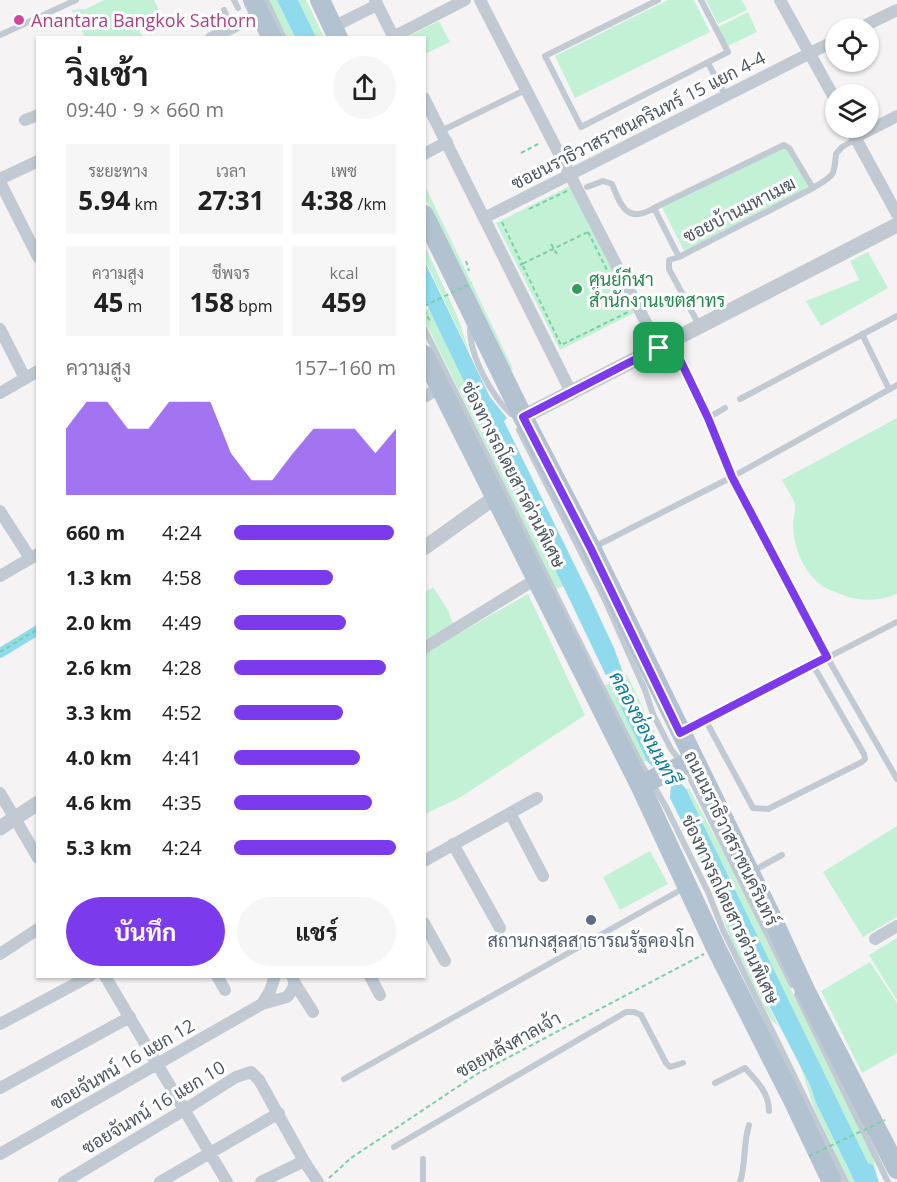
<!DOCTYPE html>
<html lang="th">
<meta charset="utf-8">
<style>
:root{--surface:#fff;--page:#f6f6f6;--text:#222;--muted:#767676;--accent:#7c3aed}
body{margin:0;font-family:"Open Sans",Sarabun,sans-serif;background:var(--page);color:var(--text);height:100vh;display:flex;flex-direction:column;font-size:22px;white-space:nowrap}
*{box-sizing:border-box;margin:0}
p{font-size:20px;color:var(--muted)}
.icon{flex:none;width:33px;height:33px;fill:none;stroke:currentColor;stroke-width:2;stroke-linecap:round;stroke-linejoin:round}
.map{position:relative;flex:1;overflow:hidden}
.drawer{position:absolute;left:36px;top:36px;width:390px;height:942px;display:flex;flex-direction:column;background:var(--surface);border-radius:0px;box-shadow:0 2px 4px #0004}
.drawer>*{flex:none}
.fabs{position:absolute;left:825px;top:18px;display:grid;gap:12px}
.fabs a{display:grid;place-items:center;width:54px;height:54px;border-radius:50%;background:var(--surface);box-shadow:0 2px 4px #0004;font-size:30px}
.pin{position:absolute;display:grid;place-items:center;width:51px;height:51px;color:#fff;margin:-26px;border-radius:12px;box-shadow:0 3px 9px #0006}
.round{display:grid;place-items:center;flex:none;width:63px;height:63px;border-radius:32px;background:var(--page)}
.summary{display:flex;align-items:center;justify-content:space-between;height:102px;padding:0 30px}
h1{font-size:33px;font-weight:700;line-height:45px}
.metrics{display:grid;grid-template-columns:repeat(3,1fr);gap:9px;height:102px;padding:6px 30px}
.metrics div{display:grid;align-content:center;border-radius:0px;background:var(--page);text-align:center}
.metrics b{font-size:26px;font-weight:700}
.metrics small{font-size:16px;font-weight:400}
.metrics p{font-size:16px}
.chart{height:168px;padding:12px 30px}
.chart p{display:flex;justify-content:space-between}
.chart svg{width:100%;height:108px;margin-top:6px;fill:var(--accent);opacity:.7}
.primary-button{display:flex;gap:12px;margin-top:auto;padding:12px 30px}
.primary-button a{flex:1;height:69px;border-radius:36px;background:var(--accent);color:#fff;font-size:24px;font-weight:700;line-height:69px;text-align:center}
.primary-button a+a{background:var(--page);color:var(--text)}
ul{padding:0 30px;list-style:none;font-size:20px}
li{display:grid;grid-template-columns:96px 72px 1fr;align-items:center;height:45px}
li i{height:15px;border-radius:8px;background:var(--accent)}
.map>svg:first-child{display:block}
</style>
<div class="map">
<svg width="897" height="1182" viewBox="0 0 897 1182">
<rect width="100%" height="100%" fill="#f5f3f3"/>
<path fill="#c3f1d5" d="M104 0H154L161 15 137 26 143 37H85L72 10 86 9Z
M268 0H277L295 37H287Z
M298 0H306L324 37H316Z
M668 0H694L710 32 575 98 555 56Z
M706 0H742L747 10 718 24Z
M748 12 757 32 728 46 718 27Z
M439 21 450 42 425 54 424 38 407 37Z
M782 148H786L810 187 684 251 662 207Z
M572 185 636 312 560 350 496 223Z
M425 186 513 369 509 371 425 197Z
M424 244 458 318 470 354 425 260Z
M868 252 888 288 821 326 806 301 859 280 850 261Z
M430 308 564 586 556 589 425 321V311Z
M897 418V594C881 601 859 602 843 595 836 592 827 590 821 585 803 571 793 547 793 524 793 518 796 511 795 505 793 497 786 488 782 480Z
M433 587 448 610 453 624 425 640 424 593Z
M528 594 585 715 461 797 425 814V653Z
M627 675 664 751H661L624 676Z
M610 683 647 761H642L604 686Z
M689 788 723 852 873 1155 877 1176 873 1165 868 1163 686 789Z
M897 826V917L863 937 823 872Z
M650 851 668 884 620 910 603 877Z
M723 908 732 933 779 1027 770 1018C759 995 720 930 723 908Z
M897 938V1000L869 955Z
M870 962 897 1003V1053L862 1073 821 991Z
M801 1068 810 1085 817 1105 855 1182H849L814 1108Z"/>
<path fill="#90daee" d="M277 0H298L316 37H295Z
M424 260 490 397 507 418 504 421 585 586 614 648 625 678 662 753V764L654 768 647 761 531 519 439 330 425 300Z
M680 782 686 789 868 1163 873 1165 879 1182H855L817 1105 810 1085 732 933 719 897 670 798 671 786Z"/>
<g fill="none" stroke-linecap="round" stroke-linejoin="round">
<path stroke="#90daee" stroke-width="10" d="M0 653 38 630"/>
<path stroke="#7ad0a6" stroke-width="2" stroke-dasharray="4.5 3" stroke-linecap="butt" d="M521 153 540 143
M529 209 567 191
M502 222 522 264 520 265
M588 232 628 312 561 345 522 264Z
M551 244 557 254
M466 261 469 271
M424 310 430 321
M0 652 38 629
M329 1178 351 1158 477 1074 704 954"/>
<path stroke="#c1cad2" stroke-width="6" d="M234 0 238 8
M266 0 284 38
M658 0 545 56 581 127 728 52 701 0
M224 10 227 16
M210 18 212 23
M0 35 76 0
M708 63 726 96
M441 131 525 90
M587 187 603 181 612 184C621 207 628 224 654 208
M679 257 813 188C833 175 834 179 836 154L842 147 856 139
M699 325 669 269V260L679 257 654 208 784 145 789 148 813 188
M424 328 568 619 638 758 666 807 708 892 723 930 846 1182
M470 329C470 357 492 396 511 414
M862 334 889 389
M671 342 708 418 732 477 827 657 897 779
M740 399 897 316
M708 418 725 408
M519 430 605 600 645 690 653 714 671 749 684 766 695 788 792 985
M594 547 732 477 897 385
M706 721 753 808 768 809 862 762 865 759 864 754 813 665
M684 731 897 622
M753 871 782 855
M797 995 888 1182
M344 1079 684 888
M715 1083 745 1068C757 1081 769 1093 769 1111
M394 1147 626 1012H634L641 1015 666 1063 670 1067 683 1063
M423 1159V1182
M740 1182C746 1164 743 1144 749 1125"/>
<path stroke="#c1cad2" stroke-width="12" d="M375 0 394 38
M480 0 659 348
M780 0 836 101
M333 27 377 5
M860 28 897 10
M393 37 465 0
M211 38 260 14
M424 98 571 392
M25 120 38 115
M850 128 897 214
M856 137 897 116
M424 154 447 142
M0 179 38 161
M0 182 38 257
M484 218 836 40
M0 329 25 378
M0 393 38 371
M424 397 440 388
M0 511 30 558
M0 576 38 554
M424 648 536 579
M0 793 38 858
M510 813 543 876
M453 844 500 928
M424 861 537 798
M424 923 445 961
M875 939 897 926
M0 954 38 929
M105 976 227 1182
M217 976 225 990
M370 976 380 995
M294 982 313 1012
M262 1004 270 991 275 976
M0 1024 90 976
M0 1088 130 1017
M0 1154 262 1004 287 997C292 991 297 984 292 976
M64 1182 184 1110 236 1077 251 1072 259 1080 304 1161 318 1182
M160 1182 279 1113
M261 1182 304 1161"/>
<path stroke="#c1cad2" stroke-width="15" d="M523 417 897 225
M424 548 494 498
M0 828 38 803"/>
<path stroke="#b3c2d1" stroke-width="20" d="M253 0 272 38
M320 0 338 38
M424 215 523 417 591 548 770 914 805 990 897 1169
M424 355 640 785 716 948 793 1100 832 1182
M640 785 694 760"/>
<path stroke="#7ad0a6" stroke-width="2" stroke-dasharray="4.5 3" stroke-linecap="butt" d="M424 306 472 283
M809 1156 885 1120"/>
</g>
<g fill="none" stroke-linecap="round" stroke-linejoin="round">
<g stroke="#fff" stroke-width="12">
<path id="route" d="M671 341 708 418 732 477 827 657 680 733 591 549 523 417Z"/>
</g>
<use href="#route" stroke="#7c3aed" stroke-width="8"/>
</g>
<circle fill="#d1479c" stroke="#fff" stroke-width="2" cx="19" cy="20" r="6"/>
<circle fill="#2e9e5b" stroke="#fff" stroke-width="2" cx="577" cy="289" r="6"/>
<circle fill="#5c6f8a" stroke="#fff" stroke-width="2" cx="591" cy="920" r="6"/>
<g text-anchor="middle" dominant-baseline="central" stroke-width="6" stroke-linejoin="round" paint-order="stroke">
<g font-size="18" fill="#b23c85" stroke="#fff" text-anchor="start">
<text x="31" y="20">Anantara Bangkok Sathorn</text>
</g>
<g font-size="18" fill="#4a5661" stroke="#fff">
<text transform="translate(638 120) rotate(-27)">ซอยนราธิวาสราชนครินทร์ 15 แยก 4-4</text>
<text transform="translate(739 209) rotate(-27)">ซอยบ้านมหาเมฆ</text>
<text transform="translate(514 474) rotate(63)">ช่องทางรถโดยสารด่วนพิเศษ</text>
<text transform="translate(732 838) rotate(64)">ถนนนราธิวาสราชนครินทร์</text>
<text transform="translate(731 909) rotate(65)">ช่องทางรถโดยสารด่วนพิเศษ</text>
<text transform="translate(508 1044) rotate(-29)">ซอยหลังศาลเจ้า</text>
<text transform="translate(122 1064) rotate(-30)">ซอยจันทน์ 16 แยก 12</text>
<text transform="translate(153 1107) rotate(-31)">ซอยจันทน์ 16 แยก 10</text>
</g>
<g font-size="18" fill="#27864d" stroke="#fff" text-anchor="start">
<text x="589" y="279">ศูนย์กีฬา<tspan x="589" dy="21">สำนักงานเขตสาทร</tspan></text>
</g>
<g font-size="18" fill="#4e5e75" stroke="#fff">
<text x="591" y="940">สถานกงสุลสาธารณรัฐคองโก</text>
</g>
<g font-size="20" font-style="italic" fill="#0c7c9b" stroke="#fff">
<text transform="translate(645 728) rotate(62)">คลองช่องนนทรี</text>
</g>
</g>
</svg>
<div class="fabs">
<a><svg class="icon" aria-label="locate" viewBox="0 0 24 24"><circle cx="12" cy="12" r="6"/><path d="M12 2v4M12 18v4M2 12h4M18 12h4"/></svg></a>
<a><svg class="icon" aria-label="layers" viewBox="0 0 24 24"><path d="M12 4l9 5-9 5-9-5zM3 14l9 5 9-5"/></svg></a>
</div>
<div class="pin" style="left:659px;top:348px;background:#1e9e55"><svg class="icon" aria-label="arrive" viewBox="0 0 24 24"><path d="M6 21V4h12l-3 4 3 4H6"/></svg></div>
<section class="drawer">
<div class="summary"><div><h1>วิ่งเช้า</h1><p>09:40 · 9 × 660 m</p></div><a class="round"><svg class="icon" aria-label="share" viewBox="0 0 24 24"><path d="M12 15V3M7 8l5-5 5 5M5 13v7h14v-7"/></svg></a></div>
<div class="metrics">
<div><p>ระยะทาง</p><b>5.94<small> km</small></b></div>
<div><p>เวลา</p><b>27:31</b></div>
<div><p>เพซ</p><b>4:38<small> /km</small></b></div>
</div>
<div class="metrics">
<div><p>ความสูง</p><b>45<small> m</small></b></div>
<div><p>ชีพจร</p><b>158<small> bpm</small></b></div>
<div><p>kcal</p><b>459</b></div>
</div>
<div class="chart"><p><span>ความสูง</span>157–160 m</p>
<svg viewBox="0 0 160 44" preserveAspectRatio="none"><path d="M0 44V17L10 6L20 6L30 17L40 17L50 6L60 6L70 6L80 27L90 38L100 38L110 27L120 17L130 17L140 17L150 27L160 17V44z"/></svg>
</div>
<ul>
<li><b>660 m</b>4:24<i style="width:99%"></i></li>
<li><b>1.3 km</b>4:58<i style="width:61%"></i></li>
<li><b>2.0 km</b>4:49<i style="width:69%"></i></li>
<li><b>2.6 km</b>4:28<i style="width:94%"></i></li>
<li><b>3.3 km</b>4:52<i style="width:67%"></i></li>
<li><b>4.0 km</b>4:41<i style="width:78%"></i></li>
<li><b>4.6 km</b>4:35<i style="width:85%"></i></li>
<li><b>5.3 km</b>4:24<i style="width:100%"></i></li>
</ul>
<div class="primary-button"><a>บันทึก</a><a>แชร์</a></div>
</section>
</div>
